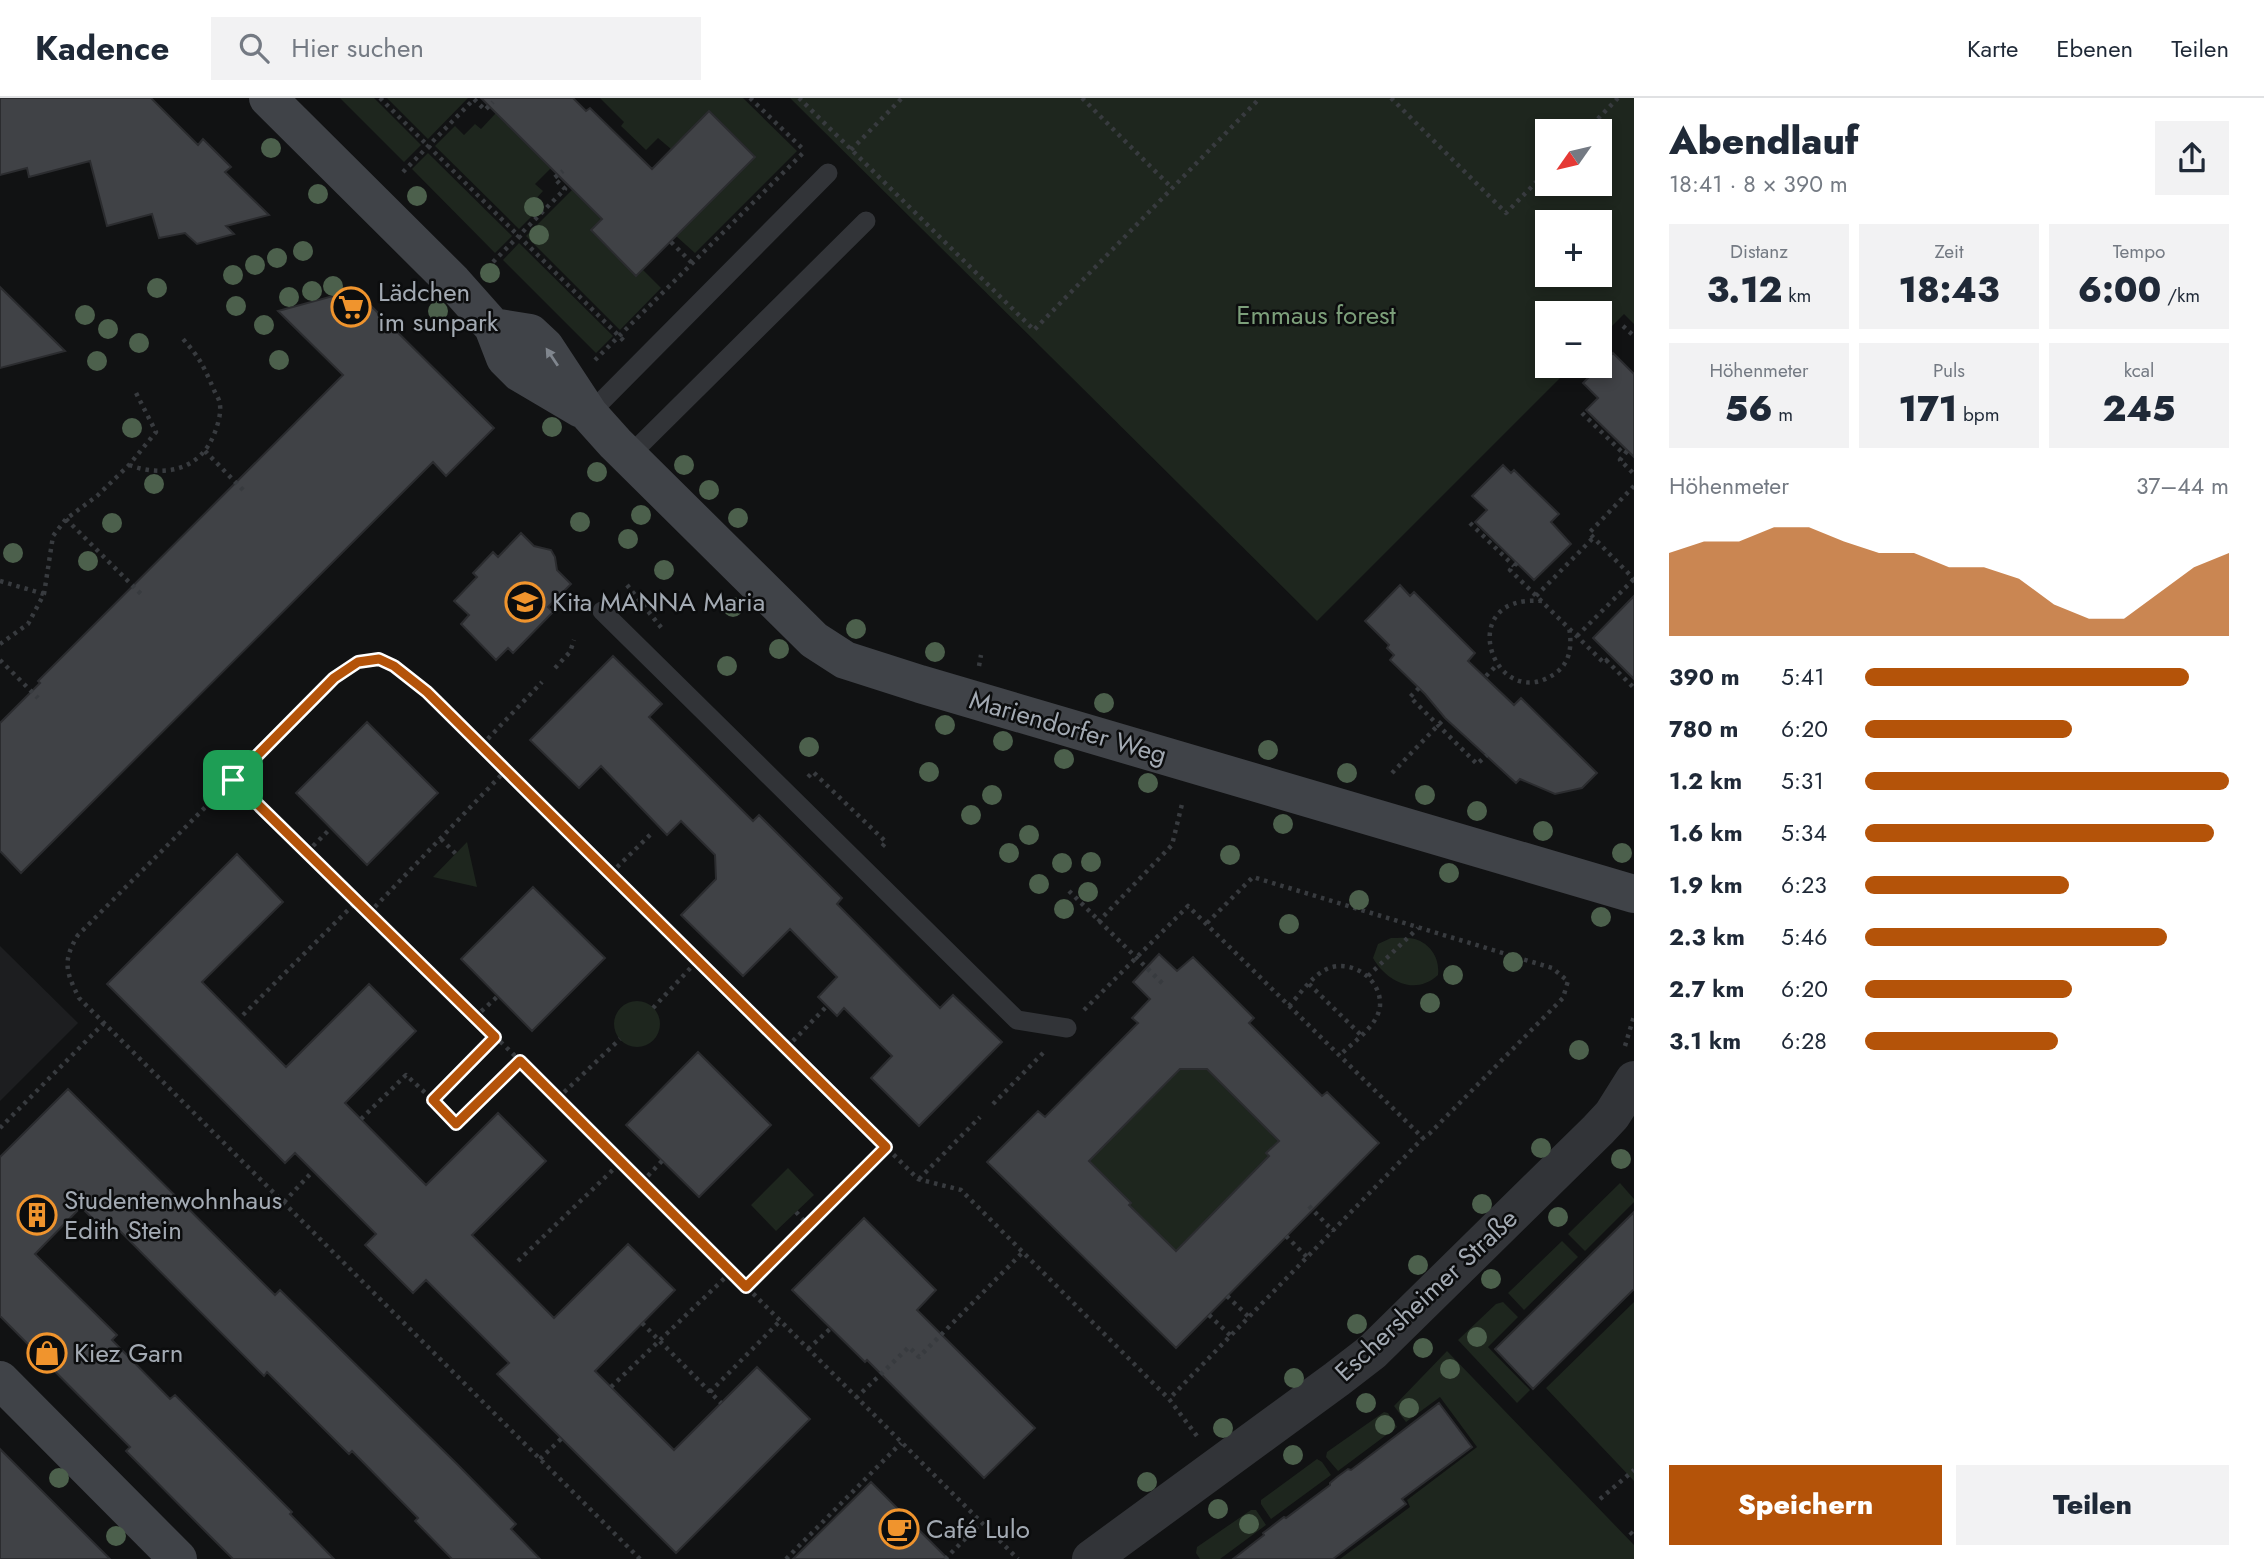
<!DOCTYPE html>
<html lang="de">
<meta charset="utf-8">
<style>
:root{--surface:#fff;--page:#f2f2f3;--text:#1f2937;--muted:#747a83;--line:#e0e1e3;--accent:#b45309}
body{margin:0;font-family:Jost,sans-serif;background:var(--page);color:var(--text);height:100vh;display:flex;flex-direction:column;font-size:26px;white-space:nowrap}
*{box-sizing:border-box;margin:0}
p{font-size:23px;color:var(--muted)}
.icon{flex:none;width:38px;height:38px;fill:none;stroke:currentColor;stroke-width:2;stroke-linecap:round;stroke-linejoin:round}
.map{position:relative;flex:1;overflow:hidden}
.side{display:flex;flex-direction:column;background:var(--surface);width:630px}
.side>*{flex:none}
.needle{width:46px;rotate:236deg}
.buttons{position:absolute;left:1535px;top:21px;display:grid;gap:14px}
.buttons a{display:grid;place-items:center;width:77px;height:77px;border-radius:0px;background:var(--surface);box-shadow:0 4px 10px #0003;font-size:35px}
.pin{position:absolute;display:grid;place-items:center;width:60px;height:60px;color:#fff;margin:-30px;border-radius:14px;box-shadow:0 4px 10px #0006}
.round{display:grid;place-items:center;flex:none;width:74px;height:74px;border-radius:0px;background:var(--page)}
.headline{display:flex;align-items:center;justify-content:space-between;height:119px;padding:0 35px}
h1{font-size:38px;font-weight:800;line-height:52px}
.stats{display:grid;grid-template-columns:repeat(3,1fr);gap:10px;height:119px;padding:7px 35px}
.stats div{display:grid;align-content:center;border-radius:0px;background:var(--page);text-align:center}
.stats b{font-size:35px;font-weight:800}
.stats small{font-size:19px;font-weight:400}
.stats p{font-size:19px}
.chart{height:196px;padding:14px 35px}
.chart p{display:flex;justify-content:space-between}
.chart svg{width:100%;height:126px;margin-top:7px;fill:var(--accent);opacity:.7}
.button{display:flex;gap:14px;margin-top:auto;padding:14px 35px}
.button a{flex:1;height:80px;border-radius:0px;background:var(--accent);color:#fff;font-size:28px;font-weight:800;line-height:80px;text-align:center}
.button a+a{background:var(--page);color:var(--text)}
ul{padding:0 35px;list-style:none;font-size:23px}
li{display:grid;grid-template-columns:112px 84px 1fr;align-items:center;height:52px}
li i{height:18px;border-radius:9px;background:var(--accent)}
header{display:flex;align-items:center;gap:42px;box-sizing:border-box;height:98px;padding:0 35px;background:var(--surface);border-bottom:2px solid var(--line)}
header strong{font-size:33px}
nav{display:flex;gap:38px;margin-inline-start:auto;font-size:24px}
.search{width:490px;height:63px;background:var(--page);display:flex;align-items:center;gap:18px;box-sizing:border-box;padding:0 24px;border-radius:0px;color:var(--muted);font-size:26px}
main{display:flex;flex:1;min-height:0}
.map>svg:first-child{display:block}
</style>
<header>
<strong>Kadence</strong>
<div class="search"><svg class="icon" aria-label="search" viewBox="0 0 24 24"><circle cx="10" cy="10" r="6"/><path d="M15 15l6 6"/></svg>Hier suchen</div>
<nav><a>Karte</a><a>Ebenen</a><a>Teilen</a></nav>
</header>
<main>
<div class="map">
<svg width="1634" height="1461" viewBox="0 0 1634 1461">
<rect width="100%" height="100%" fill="#111213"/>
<path fill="#1d1e20" d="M0 848 78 925 0 1003Z"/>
<path fill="#1e261e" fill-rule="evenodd" d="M340 0H374L421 47 404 64Z
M387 0H468L428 41Z
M600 0H743L797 53 695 155 676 138 755 58 709 13 671 51 658 40 646 52 621 28 624 24Z
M790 0H1634V226L1624 216 1600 240V215H1547V268H1572L1317 523ZM1547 33H1600V86H1547ZM1547 124H1600V177H1547Z
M496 15 551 70 535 86 543 93 533 104 539 111 519 131 435 48 455 28 464 37 475 26 481 31Z
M428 55 512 138 495 155 412 71Z
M573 91 602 121 591 133 636 178 643 172 661 190 620 232 526 138Z
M519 145 613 238 596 255 503 162Z
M467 744 477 789 433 779Z
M1391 840C1398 840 1408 839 1415 841 1431 846 1440 861 1438 877 1415 898 1387 884 1373 860L1378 846Z
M614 926a23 23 0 1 1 46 0a23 23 0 1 1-46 0Z
M1180 971H1207L1279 1043 1267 1054 1269 1058 1176 1153 1129 1107 1131 1105 1089 1063Z
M788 1070 814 1097 776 1133 751 1107Z
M1620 1085 1634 1101V1104L1585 1153 1568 1136Z
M1562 1143 1578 1159 1524 1212 1508 1195Z
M1503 1204 1518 1219 1488 1249 1530 1292 1517 1305 1458 1242 1496 1206Z
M1634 1204V1383L1546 1290Z
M1447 1253 1634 1447V1461H1340L1410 1409 1407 1402 1477 1349 1440 1299 1406 1324 1394 1308Z
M1384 1314 1388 1315 1397 1329 1338 1373 1326 1359 1327 1354Z
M1317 1361 1322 1364 1331 1377 1271 1421 1261 1406V1402Z
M1251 1412H1256L1266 1427 1220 1461H1200L1196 1455 1197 1449Z"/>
<path fill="#404246" stroke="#2b2c2f" stroke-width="2" fill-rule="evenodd" d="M0 0H151L198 47 203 41 231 69 225 74 269 117 226 128 234 136 197 146 185 135 159 140 152 116 107 128 90 63 29 79 27 70 0 77Z
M481 0H573L586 13 590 10 652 71 709 13 755 59 636 178 591 132 602 121Z
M0 189 65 253 0 270Z
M355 192 494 330 446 378 433 364 21 775 0 753V625L40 585 38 583 343 277 278 213Z
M1613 255 1634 276V359L1586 312 1598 300 1583 285Z
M1503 367 1511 375 1514 372 1559 416 1551 424 1571 446 1534 482 1475 424 1487 412 1472 398Z
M521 435 534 448 551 452 555 459 557 472 571 486 548 509 553 514 513 555 508 550 496 562 461 526 469 517 454 503 477 479 473 475 493 454 498 459Z
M1400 487 1410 498 1414 494 1475 555 1468 563 1514 607 1521 600 1597 675 1582 690 1555 696 1520 681 1516 685 1445 620 1425 596 1390 562 1394 557 1387 550 1389 547 1365 523Z
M1634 498V581L1593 540Z
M613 558 662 606 649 619 753 723 759 717 842 800 837 806 940 910 953 897 1002 944 919 1028 871 980 892 958 844 910 837 918 818 899 837 879 790 831 743 878 681 817 716 781 715 757 681 723 667 737 601 668 579 690 530 642Z
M367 624 438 695 367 767 296 695Z
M237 756 283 804 202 884 286 969 369 886 416 933 345 1005 426 1087 498 1015 546 1063 472 1137 554 1220 628 1146 675 1192 595 1273 674 1352 757 1269 810 1321 676 1455 497 1276 509 1265 426 1182 413 1195 365 1147 376 1136 295 1055 285 1065 107 886Z
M533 789 605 860 532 933 461 861Z
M1159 856 1177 873 1193 859 1254 920 1249 925 1322 998 1327 994 1379 1045 1176 1250 987 1064 1038 1013 1045 1019 1138 925 1132 920 1150 901 1133 884ZM1180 971H1207L1279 1043 1266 1055 1269 1058 1176 1153 1129 1107 1131 1105 1089 1063Z
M698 954 771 1027 699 1099 626 1027Z
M68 991 275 1197 280 1192 457 1366 516 1426 511 1431 540 1461H452L415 1423 418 1420 352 1353 349 1356 267 1274 264 1278 112 1125 105 1133 81 1109 35 1156 117 1237 112 1242 170 1301 175 1297 292 1414 290 1416 334 1461H233L210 1438 126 1353 130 1349 0 1218V1059Z
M1634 1114V1191L1533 1291 1495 1251Z
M864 1120 936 1192 917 1212 1035 1330 984 1380 867 1262 865 1264 792 1192Z
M1439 1305 1472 1349 1402 1401 1406 1406 1333 1461H1233L1264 1437 1263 1435 1284 1419 1286 1420 1330 1387V1385L1337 1379 1348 1371 1351 1372Z
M0 1351 110 1461H0Z
M871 1384 948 1461H793Z"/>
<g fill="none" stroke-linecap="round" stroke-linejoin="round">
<path stroke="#383b3f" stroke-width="4.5" stroke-dasharray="3.5 5" stroke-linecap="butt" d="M380 0 625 244
M750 0 805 53
M799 0 1034 232 1260 0
M1082 0 1172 90
M1391 0 1506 115 1547 73
M1586 33 1618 0
M851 52 902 0
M403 74 474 1 485 12 493 4
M671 144 692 165
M493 164 565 91 554 80 563 73
M1623 228 1634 238
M595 262 805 53
M1582 315 1624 356
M205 353 244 393
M1627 353 1620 362 1634 376
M129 367C165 380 201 372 215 334 218 326 221 316 220 307 220 302 216 297 214 292 204 269 200 260 183 241
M1634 388 1589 435 1634 481
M66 421 141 496
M1470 425 1514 468
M1517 465 1510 472 1604 565 1611 558
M0 483 44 496
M627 487 664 533
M1536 498 1593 440
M1542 503C1450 495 1495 621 1557 574 1571 563 1572 546 1569 529
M1577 538 1634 481
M0 546 28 526 44 496 53 438 66 421 97 398 129 367 156 334 134 291
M0 562 38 600
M1606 562 1634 590
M979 568 981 557
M555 570 570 554 574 542
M1486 578 1497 567
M1419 590 1410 599 1477 666 1487 657
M482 647 542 584
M1392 675 1445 620
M808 679 813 674 886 744 881 750
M233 682 558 1000 1018 1461
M441 741 456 756
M307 754 331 730
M611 775 652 735
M1069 793 1164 887
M369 815 507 671
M1098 824 1172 747 1182 706
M1207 825 1253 779 1552 870 1568 883 1563 900 1429 1036 1423 1040
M1368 878 1418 830
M1309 886 1361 937
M1289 908C1299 897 1311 880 1323 873 1347 858 1382 879 1380 908 1378 928 1352 945 1339 958
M653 910 698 862
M1084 912 1188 808 1423 1040 1169 1301
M243 917 357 803
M475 919 498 898
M1625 948 1634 918
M787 949 827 908
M558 1000 620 941
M433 1002 456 1026 520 963
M993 1006 1044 954
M361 1021 406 977 433 1002 495 939
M0 1030 104 925
M919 1081 980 1019
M642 1084 662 1063
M284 1104 313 1073
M1309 1108 1333 1133
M796 1114 809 1128
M1286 1138 1308 1160
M518 1163 621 1064
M746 1189 809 1128 886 1049
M1227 1198 1249 1219
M1209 1217 1231 1238
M642 1225 721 1305
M808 1251 831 1230
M611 1289 732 1173
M710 1294 780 1223
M856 1300 909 1249 919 1259 1023 1154
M540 1361 562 1340
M1600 1401 1634 1372
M1630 1434 1634 1438
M640 1461 79 900C66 874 62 863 78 837L334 580C342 575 350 567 358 564 385 553 407 578 427 594L918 1081 961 1092 1169 1301 1197 1338
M786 1461 901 1345
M945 1461 981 1425"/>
<path stroke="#323438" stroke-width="19" d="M589 316 828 75
M628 359 866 123
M602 513 1017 922 1067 930"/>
<path stroke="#323438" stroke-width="38" d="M1091 1461 1337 1281 1372 1254 1598 1032 1612 1017 1634 982"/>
<path stroke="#404348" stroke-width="38" d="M268 0 453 184 493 229 505 260 520 275 581 311
M493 229 530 235 545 249 589 316 615 345 814 542 845 562 920 586 1634 796
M0 1282 178 1461"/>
</g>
<g fill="#4c604c">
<circle cx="271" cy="50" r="10"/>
<circle cx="318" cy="96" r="10"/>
<circle cx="417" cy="98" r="10"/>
<circle cx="534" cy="109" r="10"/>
<circle cx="539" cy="137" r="10"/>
<circle cx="303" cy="153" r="10"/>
<circle cx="277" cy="160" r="10"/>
<circle cx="255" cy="167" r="10"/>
<circle cx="490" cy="175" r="10"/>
<circle cx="233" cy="177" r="10"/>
<circle cx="333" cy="188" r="10"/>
<circle cx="157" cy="190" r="10"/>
<circle cx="312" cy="193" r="10"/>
<circle cx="289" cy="199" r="10"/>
<circle cx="236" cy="208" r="10"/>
<circle cx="438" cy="213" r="10"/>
<circle cx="85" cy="217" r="10"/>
<circle cx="264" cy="227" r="10"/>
<circle cx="108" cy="231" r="10"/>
<circle cx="139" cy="245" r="10"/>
<circle cx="279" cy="262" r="10"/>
<circle cx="97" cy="263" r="10"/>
<circle cx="552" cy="329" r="10"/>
<circle cx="132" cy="330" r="10"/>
<circle cx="684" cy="367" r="10"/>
<circle cx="597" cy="374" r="10"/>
<circle cx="154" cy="386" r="10"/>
<circle cx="709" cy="392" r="10"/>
<circle cx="641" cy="417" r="10"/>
<circle cx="738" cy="420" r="10"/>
<circle cx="580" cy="424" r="10"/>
<circle cx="112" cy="425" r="10"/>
<circle cx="628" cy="441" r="10"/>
<circle cx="13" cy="455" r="10"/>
<circle cx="88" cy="463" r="10"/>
<circle cx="664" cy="472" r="10"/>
<circle cx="733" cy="509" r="10"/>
<circle cx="856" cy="531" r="10"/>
<circle cx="779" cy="551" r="10"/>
<circle cx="935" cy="554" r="10"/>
<circle cx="727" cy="568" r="10"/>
<circle cx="1104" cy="605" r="10"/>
<circle cx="945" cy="627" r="10"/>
<circle cx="1003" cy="643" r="10"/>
<circle cx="809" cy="649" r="10"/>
<circle cx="1268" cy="652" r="10"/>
<circle cx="1064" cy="661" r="10"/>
<circle cx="929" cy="674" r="10"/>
<circle cx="1347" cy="675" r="10"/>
<circle cx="1148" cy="685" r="10"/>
<circle cx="992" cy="697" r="10"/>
<circle cx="1425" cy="697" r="10"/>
<circle cx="1477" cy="713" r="10"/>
<circle cx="971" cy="717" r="10"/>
<circle cx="1283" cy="726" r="10"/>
<circle cx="1543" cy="733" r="10"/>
<circle cx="1029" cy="737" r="10"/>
<circle cx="1009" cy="755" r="10"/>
<circle cx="1622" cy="755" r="10"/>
<circle cx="1230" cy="757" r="10"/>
<circle cx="1091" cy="764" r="10"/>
<circle cx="1062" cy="765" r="10"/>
<circle cx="1449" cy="775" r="10"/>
<circle cx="1039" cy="786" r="10"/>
<circle cx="1088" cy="794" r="10"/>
<circle cx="1359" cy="802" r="10"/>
<circle cx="1064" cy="811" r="10"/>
<circle cx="1601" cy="819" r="10"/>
<circle cx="1289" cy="826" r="10"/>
<circle cx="1513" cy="864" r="10"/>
<circle cx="1453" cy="877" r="10"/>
<circle cx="1430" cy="905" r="10"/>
<circle cx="1579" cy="952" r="10"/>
<circle cx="1541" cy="1050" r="10"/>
<circle cx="1621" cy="1061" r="10"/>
<circle cx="1482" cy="1106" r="10"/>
<circle cx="1558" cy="1119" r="10"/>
<circle cx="1418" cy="1167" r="10"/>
<circle cx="1491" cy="1181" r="10"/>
<circle cx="1357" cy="1226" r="10"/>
<circle cx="1477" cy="1239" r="10"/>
<circle cx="1423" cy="1250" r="10"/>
<circle cx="1450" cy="1271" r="10"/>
<circle cx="1294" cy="1280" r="10"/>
<circle cx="1366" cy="1305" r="10"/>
<circle cx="1409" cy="1310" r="10"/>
<circle cx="1385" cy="1327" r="10"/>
<circle cx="1223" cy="1330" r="10"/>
<circle cx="1293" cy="1357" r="10"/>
<circle cx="59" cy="1380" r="10"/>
<circle cx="1147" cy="1384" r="10"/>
<circle cx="1218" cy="1411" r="10"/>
<circle cx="1249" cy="1426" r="10"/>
<circle cx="116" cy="1438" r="10"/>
</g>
<defs><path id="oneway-solid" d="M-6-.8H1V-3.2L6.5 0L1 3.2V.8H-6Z" transform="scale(1.75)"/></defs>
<use fill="#80868e" href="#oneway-solid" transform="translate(552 259) rotate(-124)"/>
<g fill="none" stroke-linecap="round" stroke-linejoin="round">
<g stroke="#fff" stroke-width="14">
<path id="route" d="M379 561 394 568 427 594 886 1049 746 1189 520 963 456 1026 433 1002 495 939 233 682 334 580 358 564Z"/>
</g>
<use href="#route" stroke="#b45309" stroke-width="9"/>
</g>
<defs>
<g id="supermarket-ring" transform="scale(2.0125)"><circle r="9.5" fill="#0c0d0e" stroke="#f0942d" stroke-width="1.5"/><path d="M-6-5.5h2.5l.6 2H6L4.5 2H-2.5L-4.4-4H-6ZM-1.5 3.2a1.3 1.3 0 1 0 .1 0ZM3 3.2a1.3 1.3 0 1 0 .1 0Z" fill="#f0942d"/></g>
<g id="school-ring" transform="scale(2.0125)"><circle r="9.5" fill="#0c0d0e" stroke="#f0942d" stroke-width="1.5"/><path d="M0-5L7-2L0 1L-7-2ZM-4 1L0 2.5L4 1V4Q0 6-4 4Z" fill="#f0942d"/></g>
<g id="building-ring" transform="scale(2.0125)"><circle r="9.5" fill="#0c0d0e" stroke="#f0942d" stroke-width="1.5"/><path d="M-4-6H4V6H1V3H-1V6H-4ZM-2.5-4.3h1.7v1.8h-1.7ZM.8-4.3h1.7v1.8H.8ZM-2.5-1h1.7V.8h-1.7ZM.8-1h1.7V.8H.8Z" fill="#f0942d"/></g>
<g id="shop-ring" transform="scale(2.0125)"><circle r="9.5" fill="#0c0d0e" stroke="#f0942d" stroke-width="1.5"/><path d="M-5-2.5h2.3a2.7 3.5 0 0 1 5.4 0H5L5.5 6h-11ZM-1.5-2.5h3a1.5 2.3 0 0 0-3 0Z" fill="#f0942d"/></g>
<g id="cafe-ring" transform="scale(2.0125)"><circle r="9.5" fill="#0c0d0e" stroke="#f0942d" stroke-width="1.5"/><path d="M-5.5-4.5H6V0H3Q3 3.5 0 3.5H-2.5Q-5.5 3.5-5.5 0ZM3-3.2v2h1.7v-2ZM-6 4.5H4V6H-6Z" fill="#f0942d"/></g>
</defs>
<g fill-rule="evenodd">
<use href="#supermarket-ring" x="351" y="209"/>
<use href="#school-ring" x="525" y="504"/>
<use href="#building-ring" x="37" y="1117"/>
<use href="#shop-ring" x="47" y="1255"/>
<use href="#cafe-ring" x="899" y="1431"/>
</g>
<g text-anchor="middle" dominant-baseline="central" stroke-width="5" stroke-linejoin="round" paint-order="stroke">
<g font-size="26" fill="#a3aab3" stroke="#0c0d0e" text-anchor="start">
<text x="378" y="194">Lädchen<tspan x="378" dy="30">im sunpark</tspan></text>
<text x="552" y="504">Kita MANNA Maria</text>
<text x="64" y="1102">Studentenwohnhaus<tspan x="64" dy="30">Edith Stein</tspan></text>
<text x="74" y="1255">Kiez Garn</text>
<text x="926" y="1431">Café Lulo</text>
</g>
<g font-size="26" fill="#7c9f7a" stroke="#0c0d0e">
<text x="1316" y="217">Emmaus forest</text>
</g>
<g font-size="26" fill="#a3aab3" stroke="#0c0d0e">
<text transform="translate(1068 629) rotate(16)">Mariendorfer Weg</text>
<text transform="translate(1426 1197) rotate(-43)">Eschersheimer Straße</text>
</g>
</g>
</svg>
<div class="buttons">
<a><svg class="needle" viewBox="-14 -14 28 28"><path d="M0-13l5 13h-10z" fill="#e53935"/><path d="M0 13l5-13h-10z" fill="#747a83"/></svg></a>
<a>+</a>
<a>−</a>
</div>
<div class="pin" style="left:233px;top:682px;background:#1e9e55"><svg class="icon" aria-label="arrive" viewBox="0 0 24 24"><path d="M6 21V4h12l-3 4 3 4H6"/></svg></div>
</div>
<section class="side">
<div class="headline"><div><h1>Abendlauf</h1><p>18:41 · 8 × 390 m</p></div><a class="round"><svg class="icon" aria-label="share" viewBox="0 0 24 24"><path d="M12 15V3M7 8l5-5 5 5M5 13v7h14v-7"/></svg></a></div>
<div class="stats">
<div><p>Distanz</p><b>3.12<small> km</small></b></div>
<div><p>Zeit</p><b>18:43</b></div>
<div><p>Tempo</p><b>6:00<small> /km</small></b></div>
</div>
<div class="stats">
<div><p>Höhenmeter</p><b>56<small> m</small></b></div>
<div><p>Puls</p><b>171<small> bpm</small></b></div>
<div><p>kcal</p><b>245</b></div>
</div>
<div class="chart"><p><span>Höhenmeter</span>37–44 m</p>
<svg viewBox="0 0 160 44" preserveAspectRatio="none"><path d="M0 44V15L10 11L20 11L30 6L40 6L50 11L60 15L70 15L80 20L90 20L100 24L110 33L120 38L130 38L140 29L150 20L160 15V44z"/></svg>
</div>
<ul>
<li><b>390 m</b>5:41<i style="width:89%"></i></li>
<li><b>780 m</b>6:20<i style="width:57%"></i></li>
<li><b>1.2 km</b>5:31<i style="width:100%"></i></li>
<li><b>1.6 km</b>5:34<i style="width:96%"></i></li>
<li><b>1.9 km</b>6:23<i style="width:56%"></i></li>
<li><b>2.3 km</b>5:46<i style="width:83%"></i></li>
<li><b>2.7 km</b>6:20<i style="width:57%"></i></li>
<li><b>3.1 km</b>6:28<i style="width:53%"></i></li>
</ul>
<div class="button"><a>Speichern</a><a>Teilen</a></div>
</section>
</main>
